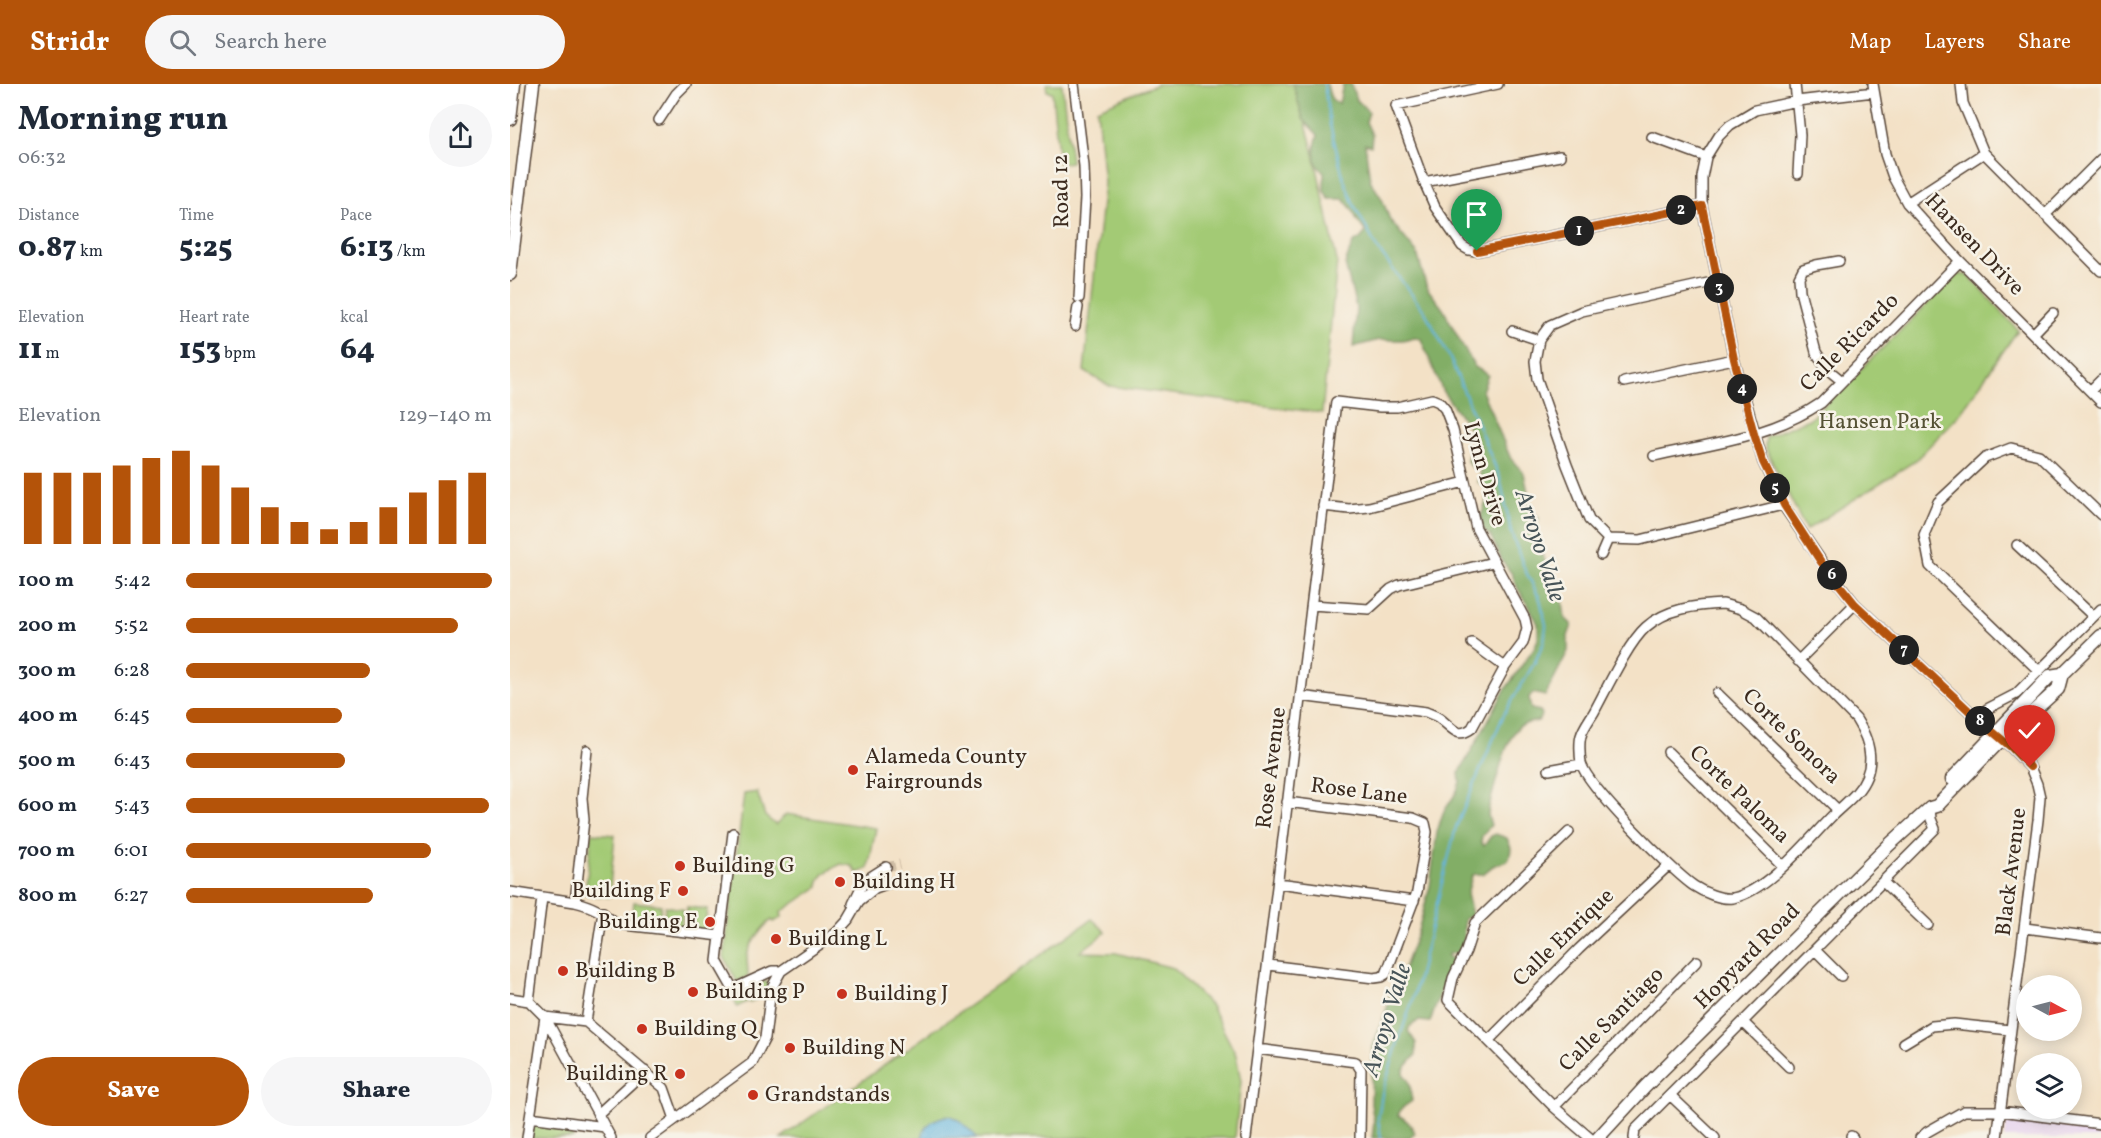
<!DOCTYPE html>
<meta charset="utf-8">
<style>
:root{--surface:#fff;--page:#f6f6f7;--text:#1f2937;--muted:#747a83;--accent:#b45309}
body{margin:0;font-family:Vollkorn,serif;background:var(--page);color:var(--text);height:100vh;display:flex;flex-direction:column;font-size:22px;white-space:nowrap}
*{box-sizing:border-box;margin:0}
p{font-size:20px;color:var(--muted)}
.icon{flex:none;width:33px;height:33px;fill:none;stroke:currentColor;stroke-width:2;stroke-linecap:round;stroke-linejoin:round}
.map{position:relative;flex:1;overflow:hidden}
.sheet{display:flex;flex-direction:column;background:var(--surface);width:510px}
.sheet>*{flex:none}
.needle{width:39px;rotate:97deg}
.controls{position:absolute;left:1506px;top:891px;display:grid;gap:12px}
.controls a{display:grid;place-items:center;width:66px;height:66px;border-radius:50%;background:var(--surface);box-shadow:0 3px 15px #0003;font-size:30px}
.pin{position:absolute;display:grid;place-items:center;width:51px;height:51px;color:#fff;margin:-62px -26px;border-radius:50% 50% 50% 0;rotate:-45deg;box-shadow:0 0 6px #0007}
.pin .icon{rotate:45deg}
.km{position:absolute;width:30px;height:30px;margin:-15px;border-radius:50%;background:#222;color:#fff;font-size:16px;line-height:30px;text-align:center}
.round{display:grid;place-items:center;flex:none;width:63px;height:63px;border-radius:32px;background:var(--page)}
.overview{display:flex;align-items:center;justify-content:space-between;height:102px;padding:0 18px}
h1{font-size:33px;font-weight:800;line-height:45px}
.figures{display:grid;grid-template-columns:repeat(3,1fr);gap:9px;height:102px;padding:6px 18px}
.figures div{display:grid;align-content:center}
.figures b{font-size:30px;font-weight:800}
.figures small{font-size:16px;font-weight:400}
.figures p{font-size:16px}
.chart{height:168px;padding:12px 18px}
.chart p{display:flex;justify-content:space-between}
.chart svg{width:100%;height:108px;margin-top:6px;stroke:var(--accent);stroke-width:6}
.button{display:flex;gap:12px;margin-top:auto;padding:12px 18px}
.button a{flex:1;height:69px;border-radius:36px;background:var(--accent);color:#fff;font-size:24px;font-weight:800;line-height:69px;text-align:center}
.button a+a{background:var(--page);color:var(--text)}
ul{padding:0 18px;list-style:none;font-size:20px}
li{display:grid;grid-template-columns:96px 72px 1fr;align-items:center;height:45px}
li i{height:15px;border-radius:8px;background:var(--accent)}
header{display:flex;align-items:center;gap:36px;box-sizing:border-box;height:84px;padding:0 30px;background:var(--accent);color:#fff}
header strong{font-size:28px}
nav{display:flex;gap:33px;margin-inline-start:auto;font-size:21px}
.search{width:420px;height:54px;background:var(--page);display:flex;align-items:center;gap:15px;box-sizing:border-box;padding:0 21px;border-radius:33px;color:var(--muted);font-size:22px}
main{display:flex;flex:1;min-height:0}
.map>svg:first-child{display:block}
</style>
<header>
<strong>Stridr</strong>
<div class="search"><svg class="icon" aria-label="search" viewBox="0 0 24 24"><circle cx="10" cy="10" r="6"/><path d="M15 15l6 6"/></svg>Search here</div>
<nav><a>Map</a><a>Layers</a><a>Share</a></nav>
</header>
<main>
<section class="sheet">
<div class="overview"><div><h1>Morning run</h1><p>06:32</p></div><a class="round"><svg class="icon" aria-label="share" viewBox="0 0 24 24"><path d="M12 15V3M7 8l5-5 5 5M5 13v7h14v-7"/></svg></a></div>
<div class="figures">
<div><p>Distance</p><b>0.87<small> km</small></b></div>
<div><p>Time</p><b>5:25</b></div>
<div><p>Pace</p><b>6:13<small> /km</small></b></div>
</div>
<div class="figures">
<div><p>Elevation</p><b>11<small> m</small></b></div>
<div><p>Heart rate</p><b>153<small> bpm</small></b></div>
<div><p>kcal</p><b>64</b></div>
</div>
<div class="chart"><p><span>Elevation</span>129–140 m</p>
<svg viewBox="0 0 160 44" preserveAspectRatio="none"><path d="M5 44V15M15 44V15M25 44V15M35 44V12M45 44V9M55 44V6M65 44V12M75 44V21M85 44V29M95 44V35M105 44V38M115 44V35M125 44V29M135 44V23M145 44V18M155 44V15"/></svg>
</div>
<ul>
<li><b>100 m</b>5:42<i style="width:100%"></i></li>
<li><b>200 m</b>5:52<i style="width:89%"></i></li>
<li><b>300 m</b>6:28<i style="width:60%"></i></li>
<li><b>400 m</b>6:45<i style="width:51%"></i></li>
<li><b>500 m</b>6:43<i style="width:52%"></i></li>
<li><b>600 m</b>5:43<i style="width:99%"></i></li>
<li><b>700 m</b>6:01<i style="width:80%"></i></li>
<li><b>800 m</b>6:27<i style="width:61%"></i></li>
</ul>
<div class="button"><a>Save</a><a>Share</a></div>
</section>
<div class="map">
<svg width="1591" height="1054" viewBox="0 0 1591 1054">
<rect width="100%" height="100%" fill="#f7f3e8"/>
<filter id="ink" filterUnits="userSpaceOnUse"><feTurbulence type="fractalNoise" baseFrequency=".0167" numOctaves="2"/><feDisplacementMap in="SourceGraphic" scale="12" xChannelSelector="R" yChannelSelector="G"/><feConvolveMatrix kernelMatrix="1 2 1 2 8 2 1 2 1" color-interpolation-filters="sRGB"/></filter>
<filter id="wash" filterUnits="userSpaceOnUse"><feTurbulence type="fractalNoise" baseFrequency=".008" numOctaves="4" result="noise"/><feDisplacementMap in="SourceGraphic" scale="24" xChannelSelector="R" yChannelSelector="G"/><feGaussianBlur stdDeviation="1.35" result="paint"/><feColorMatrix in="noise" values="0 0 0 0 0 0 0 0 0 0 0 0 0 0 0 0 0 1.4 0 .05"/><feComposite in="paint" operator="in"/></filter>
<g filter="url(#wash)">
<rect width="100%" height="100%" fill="#f3e1c6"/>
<path fill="#e6d2f0" d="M1497 1034 1591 1046V1054H1495Z"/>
<path fill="#a3ca75" stroke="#6f7a4a" stroke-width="1.5" d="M536 0H552L561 78 549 80 542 8 537 7Z
M647 0H785L804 70 827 177 812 329 599 302 574 287 594 99 587 25Z
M1448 190 1457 191 1460 193 1508 246 1449 331 1405 377 1296 446 1255 363 1256 353 1301 334Z
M247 708 255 732 266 741 276 730 366 744 358 785 347 789 342 782 331 780C320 786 309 789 308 803L271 828 272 833 264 838 262 836C253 841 238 863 237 872 237 878 238 885 238 892L227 898 214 873 234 710Z
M82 749 105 751 99 813 75 810Z
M124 818 151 821 149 840 122 836Z
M155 822 173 825 171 843 153 841Z
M177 823 197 825 195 846 175 844Z
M582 835 596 848 570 868 606 869 663 884 701 922 726 971 731 997 725 1054H271Z
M256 897 259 902 256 909 240 919 238 917 227 923 223 913Z
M22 1038 64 1043 63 1054H20Z"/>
<path fill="#82ae66" stroke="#5e6c42" stroke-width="1.5" d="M783 0H817C819 9 820 17 829 20L833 0H841L846 15 859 28 856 38 862 51 861 62 855 60 860 96 872 115 880 136 907 169 917 204 933 225 960 275 965 283 978 291 972 307 1001 375 1014 389 1022 427 1029 434 1025 445 1031 468 1049 509 1052 511 1055 534 1062 541 1058 552V567L1035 612 1023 609 1019 613 1021 625 1030 627 1032 630 1028 637C1022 638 1015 639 1010 642 996 651 984 706 979 723L978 731 981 741 972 752 971 758 974 762 981 752 986 750 997 754 1001 764 1000 772 997 777 983 782 973 790H965L962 792 957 810 962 831 954 835V860L951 862 948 869 938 870V873L944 875 946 881C932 895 928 919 920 938L908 937 900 942 898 947 906 959V971L894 985V991C902 997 900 1008 902 1017L892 1024 888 1031C897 1036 901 1040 905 1049L899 1054H862L864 1038 861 1020 862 965 878 921 880 908 894 884 908 847 920 802 927 748 933 729 946 709 950 698 949 689 995 606 1024 564 1028 555V540L1019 522 1008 505 1002 490 993 478 980 451 975 448 972 443 971 432 976 418 977 404 968 398 971 386 962 383 957 377C958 370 959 366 966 365V361L956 339 933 308 911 255 905 253 893 256H869L843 263 846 223 835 180 843 159 850 155 856 148 847 136 842 125 833 115H819L814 107V88C801 79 804 63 808 51L793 35Z"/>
<path fill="#64b6df" stroke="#50707e" stroke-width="1.5" d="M441 1032 450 1037 468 1054H412C414 1040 427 1032 441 1032Z"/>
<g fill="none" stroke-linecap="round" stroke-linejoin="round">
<path stroke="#64b6df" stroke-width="2" d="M814 0 820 41 834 96 844 121 867 164 915 228 939 272 990 394 1001 448 1015 486 1030 515 1036 541 1034 558 1025 578 994 630 946 743 903 915 887 961 872 1010 868 1035 871 1054"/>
</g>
</g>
<g filter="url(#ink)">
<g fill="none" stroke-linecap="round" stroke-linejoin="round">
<path stroke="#cebca4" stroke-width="9" stroke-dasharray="9 4.5" stroke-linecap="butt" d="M376 783 390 780
M379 799 397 795"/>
<g stroke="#574537" stroke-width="12">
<path id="minor" d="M564 0 574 82 575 114 569 214
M988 0 886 22 914 98 925 123 952 162 959 166 967 167 1192 122
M1285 0 1290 51 1288 90
M1363 0 1375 70 1383 93 1397 119 1450 177 1591 318
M1451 0 1453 19 1474 69 1591 187
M1364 8 1287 17 1245 26 1220 41 1209 52 1196 73 1192 93V122L1224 275 1253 378 1273 421 1312 478 1345 520 1470 637 1502 664 1520 683 1527 700 1530 713 1528 736 1487 1054
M149 36 166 10 176 0
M1142 53 1196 73
M914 98 1050 72
M1397 119 1474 69
M1535 131 1591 75
M1329 177 1306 181 1293 185 1289 193 1290 207 1306 268 1316 284 1332 297
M1207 197 1072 227 1040 241 1029 256 1025 277 1027 295 1057 381 1079 436 1098 455 1130 456 1273 421
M565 242 568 223
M1002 247 1029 256
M1523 250 1543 229
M1114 298 1224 275
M1580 307 1591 296
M1144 372C1202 359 1261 353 1311 319L1450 177
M813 422 839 425 859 423 955 398
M1507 461 1583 532
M1091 471 1098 455
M1213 520 1231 525 1246 533 1346 635C1362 660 1367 685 1346 709 1339 717 1330 724 1323 731 1297 757 1259 806 1223 814 1211 816 1193 808 1184 802 1163 788 1077 702 1071 679 1070 673 1069 658 1071 652 1073 644 1080 635 1084 628 1096 606 1118 559 1136 543 1156 525 1186 521 1213 520Z
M802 521 859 525 881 505 889 501 983 478
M962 559 995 583
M1288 577 1345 520
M1529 587 1420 482 1414 451 1428 418 1475 374 1501 364 1529 371 1591 431
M1207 609 1328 726
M1470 637 1477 625 1506 610 1591 525
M77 666 72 714 74 736 65 818C82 822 93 828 106 840L211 852
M1158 668 1273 782
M1039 686 1071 680
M1059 748 965 839 956 867 943 894 938 916 1044 1023 1080 1054
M223 749 207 877 223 905 262 887H271
M1373 798 1418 841
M768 799 904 817
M0 808 65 818
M343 820 354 797 376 783
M1515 844 1591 854
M1305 866 1331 892
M758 881 864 894 871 893 876 890 907 808 917 748 915 739 903 734 777 718
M0 914 19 917 35 933 17 1054
M19 917 32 814
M35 933 76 938 154 1004 165 1035
M35 933 101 1054
M76 938 93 828
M1233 938 1279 983
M979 956 1069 865 1159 781
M1394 959 1422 942 1444 940 1500 946
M747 965 846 978 851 986 850 1054
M1160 1011 1205 1054
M1044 1023 1187 877
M88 1030 135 987
M20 1033 95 1043
M1341 1052 1343 1054
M140 1054 242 979 255 954 261 905 271 887 326 849 338 836 349 817 365 804 379 799
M736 1054C767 809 796 563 826 318L870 323H887L922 315 929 318 935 325 943 346 966 444 1015 535 1017 544 1013 559 995 583 962 644C947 656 942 643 929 634 925 631 920 630 916 628L790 612
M1124 1054 1125 1046 1425 745 1421 735 1420 724
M1410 1054 1417 1048 1454 1027H1490L1591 1040"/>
</g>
<g stroke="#574537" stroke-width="15">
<path id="major" d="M0 35 4 0
M0 190 23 0
M1442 695 1540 592 1552 590
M1088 1054 1135 1003 1379 761 1420 724 1427 722 1485 662 1548 605 1552 590 1591 552"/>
</g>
<use href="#minor" stroke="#fff" stroke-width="9"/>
<use href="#major" stroke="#fff" stroke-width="12"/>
</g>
</g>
<g fill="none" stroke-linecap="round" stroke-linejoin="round" filter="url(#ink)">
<g stroke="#fff" stroke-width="12">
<path id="route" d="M967 167 1192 122 1224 275 1244 350 1253 378 1274 421 1311 478 1345 520 1470 637 1502 664 1520 683"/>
</g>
<use href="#route" stroke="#b45309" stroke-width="8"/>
</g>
<g fill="#c8321e" stroke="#f7f3e8" stroke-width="2">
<circle cx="343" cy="686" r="6"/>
<circle cx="170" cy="782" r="6"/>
<circle cx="330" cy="798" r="6"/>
<circle cx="173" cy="807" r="6"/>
<circle cx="200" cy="838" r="6"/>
<circle cx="266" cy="855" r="6"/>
<circle cx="53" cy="887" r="6"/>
<circle cx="183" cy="908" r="6"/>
<circle cx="332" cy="910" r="6"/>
<circle cx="132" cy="945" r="6"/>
<circle cx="280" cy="964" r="6"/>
<circle cx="170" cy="990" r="6"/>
<circle cx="243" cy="1011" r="6"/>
</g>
<g text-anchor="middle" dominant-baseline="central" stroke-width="5" stroke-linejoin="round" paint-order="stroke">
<g font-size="22" fill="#3b2a1e" stroke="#f7f3e8">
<text transform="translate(552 107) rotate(-91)">Road 12</text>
<text transform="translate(1464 161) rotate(46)">Hansen Drive</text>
<text transform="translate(1340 259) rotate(-45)">Calle Ricardo</text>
<text transform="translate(974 390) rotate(74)">Lynn Drive</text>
<text transform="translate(1281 653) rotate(44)">Corte Sonora</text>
<text transform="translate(762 684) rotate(-83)">Rose Avenue</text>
<text transform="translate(849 708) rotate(7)">Rose Lane</text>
<text transform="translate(1229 711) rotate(44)">Corte Paloma</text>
<text transform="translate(1502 788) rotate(-83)">Black Avenue</text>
<text transform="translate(1054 854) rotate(-44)">Calle Enrique</text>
<text transform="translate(1238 873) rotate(-45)">Hopyard Road</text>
<text transform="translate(1102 936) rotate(-45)">Calle Santiago</text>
</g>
<g font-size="22" fill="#555234" stroke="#f7f3e8">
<text x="1370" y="338">Hansen Park</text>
</g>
<g font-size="22" fill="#3b2a1e" stroke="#f7f3e8" text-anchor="start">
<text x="355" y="673">Alameda County<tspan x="355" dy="25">Fairgrounds</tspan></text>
<text x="182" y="782">Building G</text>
<text x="342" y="798">Building H</text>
<text x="161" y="807" text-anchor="end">Building F</text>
<text x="188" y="838" text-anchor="end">Building E</text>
<text x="278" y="855">Building L</text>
<text x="65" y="887">Building B</text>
<text x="195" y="908">Building P</text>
<text x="344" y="910">Building J</text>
<text x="144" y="945">Building Q</text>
<text x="292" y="964">Building N</text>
<text x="158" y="990" text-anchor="end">Building R</text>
<text x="255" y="1011">Grandstands</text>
</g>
<g font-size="24" font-style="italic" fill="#475458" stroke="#f7f3e8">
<text transform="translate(1029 462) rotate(72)">Arroyo Valle</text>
<text transform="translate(878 936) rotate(-73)">Arroyo Valle</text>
</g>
</g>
</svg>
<div class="controls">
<a><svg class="needle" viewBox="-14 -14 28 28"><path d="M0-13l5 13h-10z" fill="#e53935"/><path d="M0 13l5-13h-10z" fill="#747a83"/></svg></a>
<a><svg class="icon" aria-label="layers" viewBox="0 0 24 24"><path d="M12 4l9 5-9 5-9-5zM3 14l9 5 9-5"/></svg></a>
</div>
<div class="pin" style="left:967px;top:167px;background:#1e9e55"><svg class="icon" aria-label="arrive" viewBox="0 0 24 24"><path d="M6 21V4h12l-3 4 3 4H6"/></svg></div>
<div class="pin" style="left:1520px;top:683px;background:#d93025"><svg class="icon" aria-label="check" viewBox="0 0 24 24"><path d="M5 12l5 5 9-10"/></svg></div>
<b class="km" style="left:1069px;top:147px">1</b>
<b class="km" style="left:1171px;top:126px">2</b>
<b class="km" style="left:1209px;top:204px">3</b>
<b class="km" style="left:1232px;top:305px">4</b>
<b class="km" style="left:1265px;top:404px">5</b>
<b class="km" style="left:1322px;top:491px">6</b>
<b class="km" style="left:1394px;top:566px">7</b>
<b class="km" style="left:1470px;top:637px">8</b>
</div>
</main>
